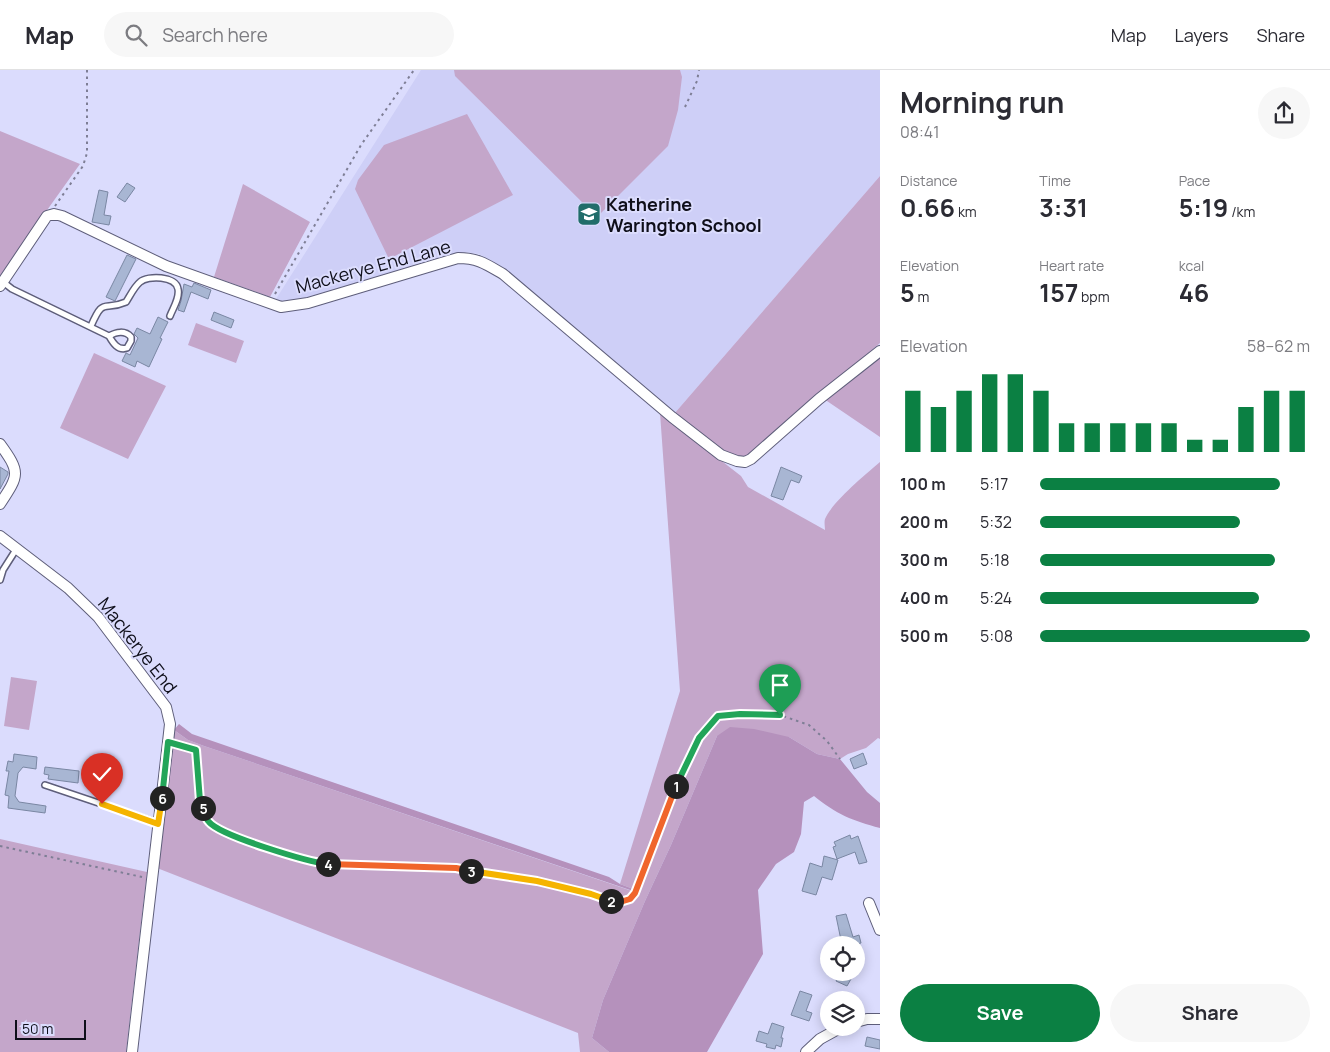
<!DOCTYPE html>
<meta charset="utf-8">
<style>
:root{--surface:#fff;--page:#f7f7f7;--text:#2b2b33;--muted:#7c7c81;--line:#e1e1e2;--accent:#0b8043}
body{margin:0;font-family:Manrope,sans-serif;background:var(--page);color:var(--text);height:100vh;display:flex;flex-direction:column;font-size:19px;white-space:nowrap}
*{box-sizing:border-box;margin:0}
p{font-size:16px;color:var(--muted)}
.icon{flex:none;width:28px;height:28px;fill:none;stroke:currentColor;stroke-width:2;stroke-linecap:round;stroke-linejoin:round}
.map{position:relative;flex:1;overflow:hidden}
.details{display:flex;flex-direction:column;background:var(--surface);width:450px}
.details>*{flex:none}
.buttons{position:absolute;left:820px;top:866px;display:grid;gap:10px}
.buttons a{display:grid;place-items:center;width:45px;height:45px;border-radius:50%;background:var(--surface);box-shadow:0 2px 12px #0003;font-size:25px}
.scale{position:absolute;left:15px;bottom:12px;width:71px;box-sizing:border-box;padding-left:5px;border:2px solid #0f0f1a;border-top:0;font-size:14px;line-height:18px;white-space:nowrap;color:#0f0f1a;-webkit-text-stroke:4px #dbdcfd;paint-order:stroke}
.pin{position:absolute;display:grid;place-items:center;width:42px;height:42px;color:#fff;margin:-51px -21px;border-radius:50% 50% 50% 0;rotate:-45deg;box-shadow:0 0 5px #0007}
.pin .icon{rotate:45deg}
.km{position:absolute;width:25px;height:25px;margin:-12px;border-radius:50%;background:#222;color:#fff;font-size:14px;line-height:25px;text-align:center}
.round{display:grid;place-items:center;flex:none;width:52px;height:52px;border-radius:26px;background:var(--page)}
.overview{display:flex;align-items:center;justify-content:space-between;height:85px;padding:0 20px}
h1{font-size:28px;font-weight:700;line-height:38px}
.figures{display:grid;grid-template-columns:repeat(3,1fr);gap:8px;height:85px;padding:5px 20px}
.figures div{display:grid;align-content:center}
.figures b{font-size:25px;font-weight:700}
.figures small{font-size:14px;font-weight:400}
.figures p{font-size:14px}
.chart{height:140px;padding:10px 20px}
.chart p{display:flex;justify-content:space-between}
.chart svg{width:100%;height:90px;margin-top:5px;stroke:var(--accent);stroke-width:6}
.primary-button{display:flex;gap:10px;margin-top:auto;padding:10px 20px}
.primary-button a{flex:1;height:58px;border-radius:30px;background:var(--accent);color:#fff;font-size:20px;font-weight:700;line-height:58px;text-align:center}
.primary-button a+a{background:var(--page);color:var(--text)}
ul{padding:0 20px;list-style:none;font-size:16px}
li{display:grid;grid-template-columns:80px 60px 1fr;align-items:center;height:38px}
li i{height:12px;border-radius:6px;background:var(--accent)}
header{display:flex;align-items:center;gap:30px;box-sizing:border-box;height:70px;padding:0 25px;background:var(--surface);border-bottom:1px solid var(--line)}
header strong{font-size:24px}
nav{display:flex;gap:28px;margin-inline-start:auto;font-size:18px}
.search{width:350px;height:45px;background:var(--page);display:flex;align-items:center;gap:12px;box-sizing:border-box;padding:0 18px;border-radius:28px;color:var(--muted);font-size:19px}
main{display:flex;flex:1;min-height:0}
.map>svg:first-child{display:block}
</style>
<header>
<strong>Map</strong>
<div class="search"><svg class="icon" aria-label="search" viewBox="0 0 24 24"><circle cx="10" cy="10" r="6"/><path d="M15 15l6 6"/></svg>Search here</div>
<nav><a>Map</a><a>Layers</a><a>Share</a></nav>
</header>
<main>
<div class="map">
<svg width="880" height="982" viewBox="0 0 880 982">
<rect width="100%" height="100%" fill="#dbdcfd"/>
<path fill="#cecff7" d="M421 0H880V106L674 344 491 190 479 184 465 182 456 184 304 228 282 231 276 229Z"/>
<path fill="#c4a6ca" d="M454 0H680L682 7 678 40 668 76 600 144H594L455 6Z
M467 44 513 125 389 189 355 119 358 110 384 75Z
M0 61 80 94 0 206Z
M880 106V273L747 387C723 390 693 359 674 344Z
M243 114 310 152 270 227 214 207Z
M196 253 244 271 236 293 188 275Z
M94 283 166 316 128 389 60 358Z
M880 285V367L824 329Z
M660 343 741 406 748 417 825 460C825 457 824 452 825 449 832 432 866 404 880 392V669L878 668 866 678 848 684 840 689 817 684 789 667 717 666 671 775 645 831 603 930 592 968 609 982H580L578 963 157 798 174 660 188 670 204 676 632 821 636 820 620 814 680 621Z
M11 607 37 611 29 660 4 656Z
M0 769 147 802 126 982H0Z"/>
<path fill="#b591bc" d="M179 654 192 664 609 807 620 814 636 820 633 821 204 676 188 670 174 660Z
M730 657 754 659 789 667 817 684 840 689 867 722 880 733V758C853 751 836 744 814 726L804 732 801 764 794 782 776 794 758 820 763 884 707 982H609L592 968 603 930 645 831 671 775 717 666Z"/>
<path fill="#a8b6d3" stroke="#7a87a3" d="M127 113 135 118 125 132 117 127Z
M99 120 108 122 104 145 111 146 109 155 92 152Z
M127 185 136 189 115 231 106 227Z
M194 213 211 220 208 229 191 222 184 242 178 240 181 231 184 214 192 217Z
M214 242 234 250 231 258 211 250Z
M158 247 168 252 160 268 162 269 149 297 137 291 135 297 122 291 126 283 130 285 138 268 134 264 137 258 150 264Z
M0 397 8 402V404L0 419Z
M781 397 802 406 799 413 791 410 783 430 771 426Z
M863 683 867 694 854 699 850 689Z
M14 684 37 687 36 699 23 697 18 703 15 726 19 732 46 736 45 743 8 738 9 726 5 725 9 701H6L8 691 13 692Z
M45 697 79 701 78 713 48 709 49 705 44 704Z
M850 765 851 769 858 766 867 792 859 794 855 782 837 789 833 777 836 776 834 772Z
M824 786 838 790 832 810 822 807 816 825 802 821 810 793 822 797Z
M846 844 853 867 859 865 861 873 853 875H842L836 846Z
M840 902H855L847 916 836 911Z
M800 921 812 925 806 941 812 943 809 951 791 945Z
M772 953 784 957 781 968H783L781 977 776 975 775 979 766 977 767 974 756 971 759 961 768 964Z
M867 967 880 970V979L865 976Z"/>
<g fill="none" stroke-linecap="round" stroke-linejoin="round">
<g stroke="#5e5e7a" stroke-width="8">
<path id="service" d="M3 212 12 219 109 266C113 273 118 281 127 278L131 271V267C125 260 116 262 109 266
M91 256C104 226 103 242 126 232 130 226 134 217 140 212 148 205 176 206 178 219 180 228 173 238 170 246
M0 510 3 500 17 478
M45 715 158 753"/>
</g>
<g stroke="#5e5e7a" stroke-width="12">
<path id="minor" d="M0 216 47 146 54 144 62 146 166 196 281 237 308 233 458 188C478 188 486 194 503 204L672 347 721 385 737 391 745 392 751 389 819 329 880 281
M0 374C21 403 19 405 0 434
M0 466 68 518 98 547 166 637 170 654 168 672 132 982
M869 833 880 860
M856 952 867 949H880
M806 982 820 969 840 958"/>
</g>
<path stroke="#7e7e95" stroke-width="2" stroke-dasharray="2.5 4" stroke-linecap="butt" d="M685 37 697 11 699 0
M55 136 83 96 87 83V0
M275 224 361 75 414 0
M176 675 196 680 200 731 208 752 220 760 289 786 317 793 340 795 456 798 537 811 591 824 608 831 619 832 630 829 635 823 684 698 699 668 718 646 740 644 780 645 809 655 827 671 840 689
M0 776 142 807"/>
<use href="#service" stroke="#fff" stroke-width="5"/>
<use href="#minor" stroke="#fff" stroke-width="10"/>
</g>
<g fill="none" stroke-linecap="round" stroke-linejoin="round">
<g stroke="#fff" stroke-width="10">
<path id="split-1" d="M676 716 699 668 718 646 740 644 780 645"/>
</g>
<g stroke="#fff" stroke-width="10">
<path id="split-2" d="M611 831 620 832 630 829 635 823 676 716"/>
</g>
<g stroke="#fff" stroke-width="10">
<path id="split-3" d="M471 801 537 811 591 824 611 831"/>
</g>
<g stroke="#fff" stroke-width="10">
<path id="split-4" d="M328 794 456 798 471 801"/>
</g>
<g stroke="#fff" stroke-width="10">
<path id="split-5" d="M203 738C204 742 206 749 209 752 221 766 308 792 328 794"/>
</g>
<g stroke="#fff" stroke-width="10">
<path id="split-6" d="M162 728 168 672 196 680 200 731 203 738"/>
</g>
<g stroke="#fff" stroke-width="10">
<path id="split-7" d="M102 734 158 754 162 728"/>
</g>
<use href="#split-1" stroke="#22a559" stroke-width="6"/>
<use href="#split-2" stroke="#f0652b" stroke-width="6"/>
<use href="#split-3" stroke="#f5b400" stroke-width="6"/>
<use href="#split-4" stroke="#f0652b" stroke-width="6"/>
<use href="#split-5" stroke="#22a559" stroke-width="6"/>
<use href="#split-6" stroke="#22a559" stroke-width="6"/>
<use href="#split-7" stroke="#f5b400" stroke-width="6"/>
</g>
<defs>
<g id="school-square" transform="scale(1.25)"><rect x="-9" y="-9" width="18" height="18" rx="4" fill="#216d6a" stroke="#dbdcfd"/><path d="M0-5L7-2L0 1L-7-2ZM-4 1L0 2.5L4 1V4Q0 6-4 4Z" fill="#fff"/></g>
</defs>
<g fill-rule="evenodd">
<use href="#school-square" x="589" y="144"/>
</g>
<g text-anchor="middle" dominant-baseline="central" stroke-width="4" stroke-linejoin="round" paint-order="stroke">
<g font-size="18" font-weight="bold" fill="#0f0f1a" stroke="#dbdcfd" text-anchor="start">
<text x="606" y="134">Katherine<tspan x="606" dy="21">Warington School</tspan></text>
</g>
<g font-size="18" fill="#0f0f1a" stroke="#dbdcfd">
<text transform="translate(373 196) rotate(-15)">Mackerye End Lane</text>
<text transform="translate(138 575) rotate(52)">Mackerye End</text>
</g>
</g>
</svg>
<div class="buttons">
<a><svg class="icon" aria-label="locate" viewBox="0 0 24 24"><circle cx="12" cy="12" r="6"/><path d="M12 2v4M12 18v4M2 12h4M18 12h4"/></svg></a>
<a><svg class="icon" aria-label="layers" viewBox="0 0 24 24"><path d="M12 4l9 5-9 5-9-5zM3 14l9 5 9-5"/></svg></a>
</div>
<div class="scale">50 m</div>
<div class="pin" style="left:780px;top:645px;background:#1e9e55"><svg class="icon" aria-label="arrive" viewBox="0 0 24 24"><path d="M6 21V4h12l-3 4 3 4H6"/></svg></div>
<div class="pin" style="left:102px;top:734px;background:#d93025"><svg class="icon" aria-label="check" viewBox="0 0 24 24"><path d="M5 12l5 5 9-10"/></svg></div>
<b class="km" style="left:676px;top:716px">1</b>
<b class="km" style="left:611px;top:831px">2</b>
<b class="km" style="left:471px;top:801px">3</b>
<b class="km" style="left:328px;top:794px">4</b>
<b class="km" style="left:203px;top:738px">5</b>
<b class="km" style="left:162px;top:728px">6</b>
</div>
<section class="details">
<div class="overview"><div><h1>Morning run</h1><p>08:41</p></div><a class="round"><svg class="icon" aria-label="share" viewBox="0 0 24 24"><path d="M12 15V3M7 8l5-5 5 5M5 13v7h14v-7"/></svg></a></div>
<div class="figures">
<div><p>Distance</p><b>0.66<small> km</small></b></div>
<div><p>Time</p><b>3:31</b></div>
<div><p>Pace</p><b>5:19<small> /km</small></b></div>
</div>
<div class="figures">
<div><p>Elevation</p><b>5<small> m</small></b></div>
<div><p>Heart rate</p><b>157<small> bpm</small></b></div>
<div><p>kcal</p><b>46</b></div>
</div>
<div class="chart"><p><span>Elevation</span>58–62 m</p>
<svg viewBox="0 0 160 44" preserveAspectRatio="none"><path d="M5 44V14M15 44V22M25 44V14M35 44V6M45 44V6M55 44V14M65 44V30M75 44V30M85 44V30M95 44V30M105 44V30M115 44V38M125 44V38M135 44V22M145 44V14M155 44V14"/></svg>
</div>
<ul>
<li><b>100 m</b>5:17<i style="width:89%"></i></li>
<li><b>200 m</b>5:32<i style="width:74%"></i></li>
<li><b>300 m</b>5:18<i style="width:87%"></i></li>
<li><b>400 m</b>5:24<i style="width:81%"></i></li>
<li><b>500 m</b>5:08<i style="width:100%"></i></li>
</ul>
<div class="primary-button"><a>Save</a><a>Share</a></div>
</section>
</main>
